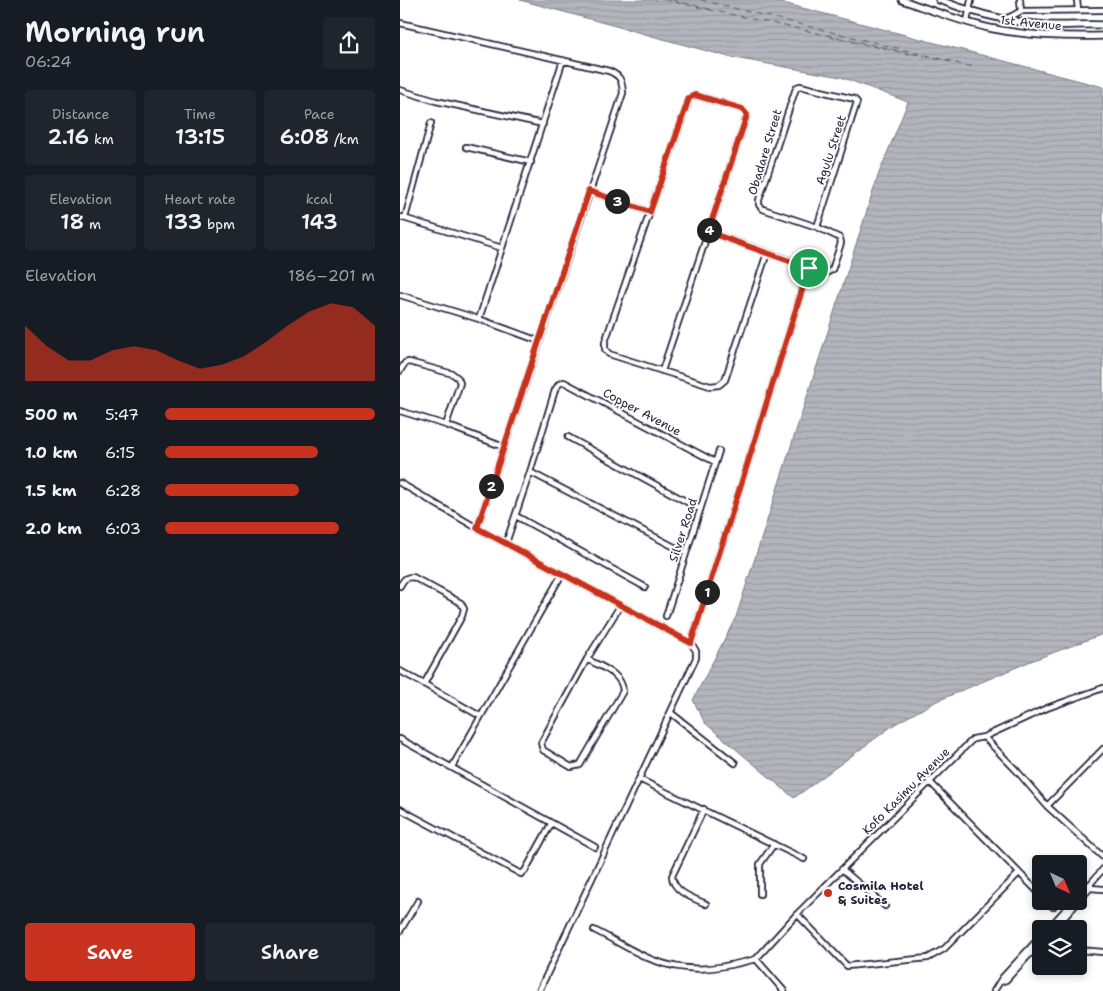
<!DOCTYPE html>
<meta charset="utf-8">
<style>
:root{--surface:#171b24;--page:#20242c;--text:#f1f3f6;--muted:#9ea1a6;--accent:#c8321e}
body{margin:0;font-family:"Shantell Sans",sans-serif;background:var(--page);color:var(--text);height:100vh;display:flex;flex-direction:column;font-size:19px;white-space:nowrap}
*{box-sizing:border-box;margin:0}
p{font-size:16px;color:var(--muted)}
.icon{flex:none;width:28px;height:28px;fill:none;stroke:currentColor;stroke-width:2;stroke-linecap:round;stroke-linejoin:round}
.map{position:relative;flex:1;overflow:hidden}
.details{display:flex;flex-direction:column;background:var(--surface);width:400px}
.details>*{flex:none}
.needle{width:32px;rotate:136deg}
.controls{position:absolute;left:632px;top:855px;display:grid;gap:10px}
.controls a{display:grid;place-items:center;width:55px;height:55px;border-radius:5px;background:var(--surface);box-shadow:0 2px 8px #0003;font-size:25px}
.pin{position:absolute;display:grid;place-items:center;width:42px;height:42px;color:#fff;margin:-21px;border:2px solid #fff;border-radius:50%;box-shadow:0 1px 5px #0007}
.km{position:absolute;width:25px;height:25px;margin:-12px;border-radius:50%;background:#222;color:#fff;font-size:14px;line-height:25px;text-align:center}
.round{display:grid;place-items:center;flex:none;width:52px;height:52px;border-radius:5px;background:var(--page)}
.headline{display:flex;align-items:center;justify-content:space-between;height:85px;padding:0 25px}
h1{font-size:28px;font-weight:600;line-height:38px}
.figures{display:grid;grid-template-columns:repeat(3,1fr);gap:8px;height:85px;padding:5px 25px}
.figures div{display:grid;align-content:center;border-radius:5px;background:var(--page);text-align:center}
.figures b{font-size:21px;font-weight:600}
.figures small{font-size:14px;font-weight:400}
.figures p{font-size:14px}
.chart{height:140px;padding:10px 25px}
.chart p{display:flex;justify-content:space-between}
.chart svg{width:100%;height:90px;margin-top:5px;fill:var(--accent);opacity:.7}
.cta{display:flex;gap:10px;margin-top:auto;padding:10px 25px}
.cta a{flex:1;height:58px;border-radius:5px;background:var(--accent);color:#fff;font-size:20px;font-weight:600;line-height:58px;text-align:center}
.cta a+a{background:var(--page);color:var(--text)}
ul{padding:0 25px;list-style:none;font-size:16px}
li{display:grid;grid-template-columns:80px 60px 1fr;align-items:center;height:38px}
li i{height:12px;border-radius:6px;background:var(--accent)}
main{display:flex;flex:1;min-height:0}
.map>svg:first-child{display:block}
</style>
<main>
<section class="details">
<div class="headline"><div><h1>Morning run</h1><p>06:24</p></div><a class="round"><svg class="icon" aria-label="share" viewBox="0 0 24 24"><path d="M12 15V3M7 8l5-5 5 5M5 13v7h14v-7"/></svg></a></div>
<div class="figures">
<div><p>Distance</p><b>2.16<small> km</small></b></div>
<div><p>Time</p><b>13:15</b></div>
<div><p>Pace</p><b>6:08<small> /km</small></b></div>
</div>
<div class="figures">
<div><p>Elevation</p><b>18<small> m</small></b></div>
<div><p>Heart rate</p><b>133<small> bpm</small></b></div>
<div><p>kcal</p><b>143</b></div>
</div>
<div class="chart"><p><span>Elevation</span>186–201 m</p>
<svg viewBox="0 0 160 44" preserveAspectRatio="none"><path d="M0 44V17L10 27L20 34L30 34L40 29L50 27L60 29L70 34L80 38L90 36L100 32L110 25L120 17L130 10L140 6L150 8L160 17V44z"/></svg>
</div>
<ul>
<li><b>500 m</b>5:47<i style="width:100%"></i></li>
<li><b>1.0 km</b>6:15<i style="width:73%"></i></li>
<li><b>1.5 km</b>6:28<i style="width:64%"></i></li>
<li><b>2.0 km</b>6:03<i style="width:83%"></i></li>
</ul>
<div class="cta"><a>Save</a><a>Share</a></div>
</section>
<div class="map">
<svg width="703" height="991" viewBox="0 0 703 991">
<defs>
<pattern id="water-rules" width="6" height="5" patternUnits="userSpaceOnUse" patternTransform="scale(1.25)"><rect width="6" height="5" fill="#b4b4bc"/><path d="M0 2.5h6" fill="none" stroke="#9a9aa2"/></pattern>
</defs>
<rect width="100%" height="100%" fill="#fff"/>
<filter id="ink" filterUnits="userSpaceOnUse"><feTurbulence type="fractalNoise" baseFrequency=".02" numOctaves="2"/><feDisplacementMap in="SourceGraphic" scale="10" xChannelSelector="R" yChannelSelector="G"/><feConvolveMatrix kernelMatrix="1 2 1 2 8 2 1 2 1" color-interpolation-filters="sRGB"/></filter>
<g filter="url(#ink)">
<path fill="url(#water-rules)" stroke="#7a7a88" d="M120 0H372L703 87V634L631 661 535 702 495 724 394 798 305 723 293 700 336 617 479 173 508 102 441 77 329 57Z"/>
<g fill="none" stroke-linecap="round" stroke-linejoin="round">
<path stroke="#5c5c6f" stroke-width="1" stroke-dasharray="6 5" stroke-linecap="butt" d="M265 0 574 67
M272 0 314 10
M301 0 558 63
M430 37 514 55"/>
<g stroke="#22223b" stroke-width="8">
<path id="minor" d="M620 0 621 11
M677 0 678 10
M604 19 612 16 621 11 703 10
M567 22 571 0
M0 23 209 71C221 76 222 81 223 93L77 528
M0 90 36 101 143 124
M66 147 131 162
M189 191 250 212
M0 217 102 248
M5 218 31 123
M308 232 426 273 432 270 441 243 440 238 417 227 363 209 359 205V200L395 91 397 87 400 86 454 99 457 102 417 227
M0 295 79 319 139 341
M79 319 163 60
M0 371 5 363 9 362 53 374 58 378 60 383 46 425
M262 371 347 115 342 109 295 95 289 99 205 342V349L209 354 310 386 319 385 325 380 367 253
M0 411 46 425 104 447
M168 437 300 509
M130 472 286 553
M0 483 77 528 291 643 296 651V658L139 991
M116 516 245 587
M106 543 130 472 155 390 159 384 164 382 315 462
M0 586C3 580 5 577 13 577L61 603 64 609 62 616 24 684 0 671
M266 616 319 451
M291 643 409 268
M187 659C201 667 222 673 223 691L180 765 171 767 143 750 141 743 187 659 220 606
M24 684 80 716
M271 713 335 763
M584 737 617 771 647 806 703 857
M0 739 195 847
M52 767 162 574
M239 779 404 859
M529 781 641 895
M647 806 703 749
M0 809 121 874 125 871 151 824
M304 809 272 876C273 892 293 898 306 904
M443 870 485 906
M688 887 690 888 703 889
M360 894V864L374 844
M679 894 691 883 703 869
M647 901 653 907
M679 901 690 888 691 883
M397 914 447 966 528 958 544 949 619 873
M648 929 673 901
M654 929 679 901
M194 930C213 939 234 953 253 960 290 974 318 969 356 959L384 991
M0 931 18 901
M679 950 703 952
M356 959 397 914 573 739 584 737 647 708 703 688
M600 982 606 980 641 942
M594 991 602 978 641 936"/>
</g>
<g stroke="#22223b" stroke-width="9">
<path id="major" d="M502 0C531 10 559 21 589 28 627 36 664 37 703 36
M539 0C574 13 611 23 648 25 667 26 685 24 703 25"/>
</g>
<use href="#minor" stroke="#fff" stroke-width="4.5"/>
<use href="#major" stroke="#fff" stroke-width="5.5"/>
</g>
</g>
<g fill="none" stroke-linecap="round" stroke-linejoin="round" filter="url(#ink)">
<g stroke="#fff" stroke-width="10">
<path id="route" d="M295 95 342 109 347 115 308 232 409 268 291 643 77 528 189 191 250 212 289 98Z"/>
</g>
<use href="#route" stroke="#c8321e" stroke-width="6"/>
</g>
<circle fill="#c8321e" stroke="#fff" stroke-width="2" cx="428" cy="893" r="5"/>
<g text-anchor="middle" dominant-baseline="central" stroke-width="4" stroke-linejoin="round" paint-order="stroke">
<g font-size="12" fill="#22223b" stroke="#fff">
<text transform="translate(631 23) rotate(6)">1st Avenue</text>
<text transform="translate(431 150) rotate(-72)">Agulu Street</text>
<text transform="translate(365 152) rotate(-73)">Obadare Street</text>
<text transform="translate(242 412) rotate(28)">Copper Avenue</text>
<text transform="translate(283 530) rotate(-72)">Silver Road</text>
<text transform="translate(506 791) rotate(-45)">Kofo Kasimu Avenue</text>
</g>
<g font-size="12" font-weight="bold" fill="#22223b" stroke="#fff" text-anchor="start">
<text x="438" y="886">Cosmila Hotel<tspan x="438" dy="14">&amp; Suites</tspan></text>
</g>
</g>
</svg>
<div class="controls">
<a><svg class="needle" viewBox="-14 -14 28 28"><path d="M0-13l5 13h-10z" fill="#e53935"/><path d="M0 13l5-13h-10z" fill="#9ea1a6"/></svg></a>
<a><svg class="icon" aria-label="layers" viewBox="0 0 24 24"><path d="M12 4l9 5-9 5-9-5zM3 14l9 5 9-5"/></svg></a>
</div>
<div class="pin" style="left:409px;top:268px;background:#1e9e55"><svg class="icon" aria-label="arrive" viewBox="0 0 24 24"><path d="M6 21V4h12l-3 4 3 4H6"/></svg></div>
<b class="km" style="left:307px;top:592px">1</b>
<b class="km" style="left:91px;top:486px">2</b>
<b class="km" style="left:217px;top:201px">3</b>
<b class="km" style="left:309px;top:230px">4</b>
</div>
</main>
